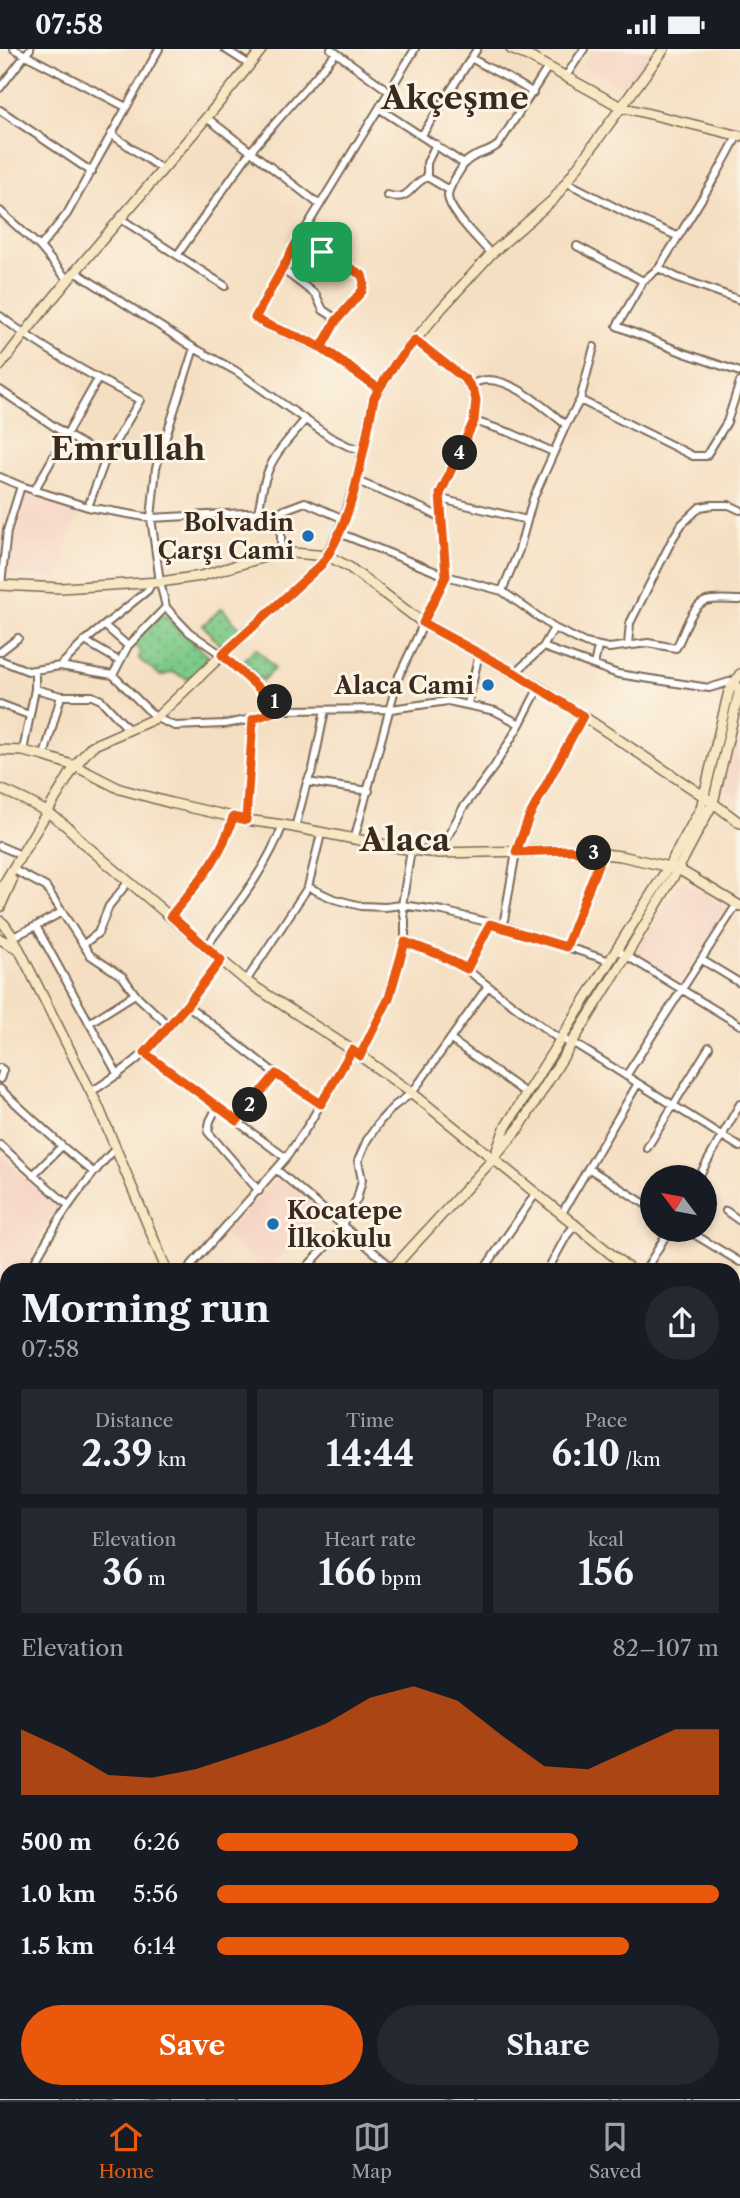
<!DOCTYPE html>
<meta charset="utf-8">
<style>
:root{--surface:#171b24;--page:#242831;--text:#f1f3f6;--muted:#9ea1a6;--line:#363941;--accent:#ea580c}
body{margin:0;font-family:"Libre Caslon Text",serif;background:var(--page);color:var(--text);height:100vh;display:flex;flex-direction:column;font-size:26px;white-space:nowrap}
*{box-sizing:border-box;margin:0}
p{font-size:23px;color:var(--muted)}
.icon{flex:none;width:38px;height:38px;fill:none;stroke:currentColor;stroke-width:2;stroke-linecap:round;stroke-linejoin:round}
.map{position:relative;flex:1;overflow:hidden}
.side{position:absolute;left:0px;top:1214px;width:740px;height:836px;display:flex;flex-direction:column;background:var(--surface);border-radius:21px 21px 0 0;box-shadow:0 4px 10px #0003}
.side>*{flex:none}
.needle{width:46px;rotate:302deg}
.tools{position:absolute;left:640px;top:1116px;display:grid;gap:14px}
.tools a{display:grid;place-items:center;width:77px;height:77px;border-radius:50%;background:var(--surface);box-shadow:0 4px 10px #0003;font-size:35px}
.pin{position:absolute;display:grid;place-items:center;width:60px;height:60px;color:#fff;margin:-30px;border-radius:14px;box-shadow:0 4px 10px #0006}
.km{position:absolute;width:35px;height:35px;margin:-18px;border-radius:50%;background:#222;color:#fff;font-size:19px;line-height:35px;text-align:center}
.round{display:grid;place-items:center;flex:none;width:74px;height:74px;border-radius:37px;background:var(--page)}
.summary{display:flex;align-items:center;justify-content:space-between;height:119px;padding:0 21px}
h1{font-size:38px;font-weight:700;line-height:52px}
.metrics{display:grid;grid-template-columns:repeat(3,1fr);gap:10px;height:119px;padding:7px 21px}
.metrics div{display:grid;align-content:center;border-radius:0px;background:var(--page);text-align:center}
.metrics b{font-size:35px;font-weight:700}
.metrics small{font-size:19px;font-weight:400}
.metrics p{font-size:19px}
.chart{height:196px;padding:14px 21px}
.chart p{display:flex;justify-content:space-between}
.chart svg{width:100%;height:126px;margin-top:7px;fill:var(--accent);opacity:.7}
.primary-button{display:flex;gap:14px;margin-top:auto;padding:14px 21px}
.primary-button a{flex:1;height:80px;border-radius:42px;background:var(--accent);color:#fff;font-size:28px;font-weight:700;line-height:80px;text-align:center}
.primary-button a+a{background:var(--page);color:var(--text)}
ul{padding:0 21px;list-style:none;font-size:23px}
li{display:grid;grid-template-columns:112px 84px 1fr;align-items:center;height:52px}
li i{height:18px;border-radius:9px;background:var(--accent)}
.status{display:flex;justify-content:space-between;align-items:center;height:49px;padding:0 35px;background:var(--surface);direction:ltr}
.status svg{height:19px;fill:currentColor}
.tabs{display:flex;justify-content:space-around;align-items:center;height:98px;border-top:2px solid var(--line);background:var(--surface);font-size:19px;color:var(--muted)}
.tabs a{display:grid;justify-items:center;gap:4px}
.tabs .active{color:var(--accent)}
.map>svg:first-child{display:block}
</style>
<div class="status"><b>07:58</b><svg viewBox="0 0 49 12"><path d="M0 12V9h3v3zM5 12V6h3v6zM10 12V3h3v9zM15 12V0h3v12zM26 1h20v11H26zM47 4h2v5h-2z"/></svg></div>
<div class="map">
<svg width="740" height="2051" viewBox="0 0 740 2051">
<defs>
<pattern id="park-dots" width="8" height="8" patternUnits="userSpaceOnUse" patternTransform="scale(1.75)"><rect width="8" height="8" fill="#7dc987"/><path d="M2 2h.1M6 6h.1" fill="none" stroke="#68a36e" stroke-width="1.8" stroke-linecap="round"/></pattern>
</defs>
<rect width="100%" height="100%" fill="#fcf5e5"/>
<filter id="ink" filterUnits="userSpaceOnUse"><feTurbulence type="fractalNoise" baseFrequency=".0143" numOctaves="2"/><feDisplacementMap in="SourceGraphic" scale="14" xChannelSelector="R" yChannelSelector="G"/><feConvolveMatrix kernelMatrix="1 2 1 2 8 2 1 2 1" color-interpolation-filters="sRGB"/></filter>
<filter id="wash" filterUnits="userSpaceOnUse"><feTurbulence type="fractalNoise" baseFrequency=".00686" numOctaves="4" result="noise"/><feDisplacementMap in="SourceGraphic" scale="28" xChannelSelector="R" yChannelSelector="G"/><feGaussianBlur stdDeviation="1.57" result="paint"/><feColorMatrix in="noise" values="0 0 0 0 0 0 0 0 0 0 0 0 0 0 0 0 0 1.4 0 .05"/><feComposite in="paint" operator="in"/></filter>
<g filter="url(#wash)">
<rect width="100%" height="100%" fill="#f5dfc2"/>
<path fill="#f5d2c2" d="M592 0H656L625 38 581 18Z
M21 447 56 453 80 462 57 529 7 525 10 482Z
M739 674H740V749L721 738Z
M681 830 727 859 681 934 634 905Z
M0 1105 57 1159 23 1221 7 1222V1250L2 1258 0 1257Z
M279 1128 321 1163 266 1221H263L225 1186Z"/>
<path fill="url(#park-dots)" stroke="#5c7a52" stroke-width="2" d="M222 559 242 583 223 600 203 576Z
M162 564 208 607C205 618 197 624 188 630L172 623 161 627 139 610V600L133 593Z
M256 599 275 619 262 632 243 612Z"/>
</g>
<g filter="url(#ink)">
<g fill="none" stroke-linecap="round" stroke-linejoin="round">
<g stroke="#7c6957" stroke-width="10">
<path id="street" d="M14 0 126 58
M225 0 250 16
M331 0 390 43
M471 9C491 21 513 30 533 44
M566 27 584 0
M0 39 30 0
M380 60 464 115C474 103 488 106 499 95L548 18
M0 61 92 123
M207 69 320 156
M111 85 163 121
M422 86 477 0
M738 86 717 125 659 219 643 232 617 277 684 304 740 323
M464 115C459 124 449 136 448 146 447 161 481 193 491 205
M427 128V114L436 95
M566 133 634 168 677 187
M387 146C411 153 408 137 427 128L449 141
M0 162 40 198 67 230
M121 170 225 237
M299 189 362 226 364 234 362 241 336 272 321 299
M577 197 643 232
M40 198 67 165 159 0
M178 205 250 103 336 4
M659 219 676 228 740 251
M282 220 316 246 323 261 337 270
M74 222 194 299 236 322 330 388 348 397 363 401
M0 267C43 300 91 327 140 351L106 409 88 458
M194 299 156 419 151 469 160 533 166 558 171 564 189 583 222 606 283 661
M470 337C498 315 545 359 566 376
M379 340 321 299 272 279 255 269 290 205 415 0
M0 341 67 386 106 409
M580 351 693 407H706L727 373 740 333
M474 372 511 384 553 403
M0 428 21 437 88 458 151 469 281 462 305 453 344 470
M357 432 424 460 443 470
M34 442 98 330
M441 450 527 471
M281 462V503
M258 464C261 451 262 437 267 425 274 404 291 388 305 371
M339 484 446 527 502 542 554 579 585 594 609 599 648 594 676 599C684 586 690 557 706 552 716 549 730 551 740 551
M1 536 7 482 21 437
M502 542 519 501 533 450 566 376 580 351 594 298
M105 577 128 597
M85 592 119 612
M628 596 630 574 673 489 682 475 700 458 712 456H729L740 461
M543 598 618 625 709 639 736 631
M0 603 18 589
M0 611 28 622 60 617 113 626 156 669 175 677 225 675 253 670 283 661 391 660 448 652 495 662 520 675
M594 616 598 598
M60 617 85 592 148 541 152 533
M515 624 543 598 554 579
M113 626 128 597 166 558
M35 640 61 647H92L101 651 129 681
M0 655 29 666
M468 655 479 604
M23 702 35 640V621
M44 707 61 647
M307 733 369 742
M246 771 253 670
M295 779 307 733 313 720 325 661
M354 791 398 629 446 527 440 445 474 372 476 351 470 337 416 291
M0 797 21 806
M439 804 463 759 494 718 520 675 539 638
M16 822 46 838 62 863
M308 838 334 850 361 857 385 858 402 856 443 862 503 877 610 912
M171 867C195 837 223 807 233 768
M36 877 62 863 90 906 123 928 135 945 169 977
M503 877 516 803 521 786 583 667
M13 888 36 877 118 1026
M405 893 441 906 467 921 560 991 572 993 740 1098
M84 895 98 884 109 857 129 832
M206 898C236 857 264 824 283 776
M566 898 602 805
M617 901 740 976
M702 911 740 934
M467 921 490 875
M246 932 308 838 321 785
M187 956 276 1025 321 1055
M89 974 135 945
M451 991 527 1045
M145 1004 286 1109
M360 1007 389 949 405 893V871L402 856 411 801
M0 1019 3 1021 0 1030
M626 1027 737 855
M0 1040 62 1097 93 1123
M91 1043C110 1031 128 1019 144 1004 174 977 197 943 221 911
M217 1058 210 1072 208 1083 259 1142
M237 1072 276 1025
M0 1096 68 1156
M647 1099 709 998
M588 1119 653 1160
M277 1121 393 1219
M33 1126 62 1097
M698 1129 740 1055
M726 1162 740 1172
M562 1164 637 1036
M687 1181 740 1213
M311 1214 320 1222
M30 1222C55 1174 78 1139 115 1100
M186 1222 286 1109 309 1075 352 1001
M303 1222 334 1189 357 1150 362 1131 358 1112 367 1091 380 1072 394 1057 412 1044 488 937
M483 1222 536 1144
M547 1222 567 1186 576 1175
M645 1222 669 1181
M0 1279 7 1265
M733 1282 740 1271
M0 1367H7
M733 1407 740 1403
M0 1432 7 1433
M0 1500 6 1489
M733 1526 740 1523
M0 1570 7 1557
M733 1646H740
M0 1675 7 1664
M0 1683 7 1687
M0 1772 7 1761
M733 1848 740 1853
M0 1875 7 1879
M733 1904 740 1892
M733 1975 740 1980
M442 2044 473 2051
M689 2051 691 2044"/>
</g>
<g stroke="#7c6957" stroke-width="12">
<path id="secondary" d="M511 0 528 7 621 58 740 87
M0 317C82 207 178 109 262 0
M0 536 61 539 160 533 201 527 281 503 328 507 349 518 423 574 539 638 705 748 740 774
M0 701 23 702 44 707 75 717 120 740 171 754 246 771 283 776 411 801 439 804 569 801 621 807 678 820 740 857
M0 740C29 752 62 768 82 793L246 932 352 1001 412 1044 632 1222
M0 841 75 717 92 697 156 669 222 606 321 516 339 484 357 432 374 349 395 315 441 260 491 205 554 150 664 0
M0 858 12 831
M0 872 4 875 13 888 98 1057 167 1222
M0 890 18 900
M497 1101 505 1079 669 817 701 759 729 642 740 625
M390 1222 494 1109 519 1079 626 907 678 820 713 754 740 639
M733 1308 740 1314
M83 2051 86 2044
M618 2051 619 2044"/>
</g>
<g stroke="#7c6957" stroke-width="14">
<path id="highway" d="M0 1949 7 1952
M0 1981 7 1985
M64 2044 67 2051
M144 2044 165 2051
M212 2044 230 2051
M95 2051 111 2044"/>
</g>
<use href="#street" stroke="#fff" stroke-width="6"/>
<use href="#secondary" stroke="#f8e7c3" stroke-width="9"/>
<use href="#highway" stroke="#eec469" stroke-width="10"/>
</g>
</g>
<g fill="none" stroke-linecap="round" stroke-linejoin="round" filter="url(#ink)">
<g stroke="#fff" stroke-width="14">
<path id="route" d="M322 203 362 226 364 234 362 242 336 272 321 299 379 340 374 349C363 402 354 472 321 516L222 606 282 660 253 670 246 771 233 768C223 807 195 837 171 867L221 911 187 956 145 1004 237 1072 276 1025 321 1055 352 1001 360 1007 389 949 405 893 440 906 467 920 490 875 566 898 602 805 569 801 516 803 529 768 583 667 515 624 423 574 446 527 440 445 474 372 476 351 474 343 466 331 415 291 395 315 379 340C359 326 341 310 320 298 299 286 275 282 255 269L299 189 322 203"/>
</g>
<use href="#route" stroke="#ea580c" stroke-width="9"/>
</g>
<g fill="#1f6fb2" stroke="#fcf5e5" stroke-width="2.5">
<circle cx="308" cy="487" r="7"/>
<circle cx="488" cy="636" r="7"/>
<circle cx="273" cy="1175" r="7"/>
</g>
<g text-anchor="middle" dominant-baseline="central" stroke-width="6" stroke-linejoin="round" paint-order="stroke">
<g font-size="24" font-weight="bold" fill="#3b2a1e" stroke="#fcf5e5" text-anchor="end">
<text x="294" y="473">Bolvadin<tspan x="294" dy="28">Çarşı Cami</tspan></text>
<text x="474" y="636">Alaca Cami</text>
<text x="287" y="1161" text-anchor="start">Kocatepe<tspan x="287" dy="28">İlkokulu</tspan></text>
</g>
<g font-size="32" font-weight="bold" fill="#3b2a1e" stroke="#fcf5e5">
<text x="455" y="48">Akçeşme</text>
<text x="128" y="399">Emrullah</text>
<text x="405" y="790">Alaca</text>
</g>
</g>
</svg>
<div class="tools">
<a><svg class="needle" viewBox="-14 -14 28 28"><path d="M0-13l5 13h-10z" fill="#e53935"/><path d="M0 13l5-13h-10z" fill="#9ea1a6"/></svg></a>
</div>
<div class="pin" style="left:322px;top:203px;background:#1e9e55"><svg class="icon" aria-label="arrive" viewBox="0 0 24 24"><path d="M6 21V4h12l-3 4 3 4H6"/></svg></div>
<b class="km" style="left:275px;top:653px">1</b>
<b class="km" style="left:250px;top:1056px">2</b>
<b class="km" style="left:594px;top:804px">3</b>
<b class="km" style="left:460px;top:404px">4</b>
<section class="side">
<div class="summary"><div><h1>Morning run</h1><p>07:58</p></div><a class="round"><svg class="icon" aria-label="share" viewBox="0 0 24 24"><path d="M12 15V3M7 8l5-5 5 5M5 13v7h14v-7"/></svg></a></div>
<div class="metrics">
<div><p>Distance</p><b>2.39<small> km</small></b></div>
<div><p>Time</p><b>14:44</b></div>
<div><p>Pace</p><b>6:10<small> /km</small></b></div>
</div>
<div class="metrics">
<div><p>Elevation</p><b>36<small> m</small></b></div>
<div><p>Heart rate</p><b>166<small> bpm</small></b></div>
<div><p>kcal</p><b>156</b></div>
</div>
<div class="chart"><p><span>Elevation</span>82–107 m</p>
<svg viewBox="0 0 160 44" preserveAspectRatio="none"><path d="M0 44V21L10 28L20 37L30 38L40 35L50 30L60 25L70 19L80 10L90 6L100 11L110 23L120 34L130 35L140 28L150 21L160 21V44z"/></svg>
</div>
<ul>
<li><b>500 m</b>6:26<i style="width:72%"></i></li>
<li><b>1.0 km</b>5:56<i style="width:100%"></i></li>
<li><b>1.5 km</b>6:14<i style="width:82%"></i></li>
</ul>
<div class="primary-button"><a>Save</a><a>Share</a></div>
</section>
</div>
<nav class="tabs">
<a class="active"><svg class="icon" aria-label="home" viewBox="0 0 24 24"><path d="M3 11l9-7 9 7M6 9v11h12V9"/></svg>Home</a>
<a><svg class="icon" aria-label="map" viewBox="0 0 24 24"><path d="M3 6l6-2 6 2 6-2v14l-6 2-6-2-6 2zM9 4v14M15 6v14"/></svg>Map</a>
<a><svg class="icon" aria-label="saved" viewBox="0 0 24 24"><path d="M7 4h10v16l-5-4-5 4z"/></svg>Saved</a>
</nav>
